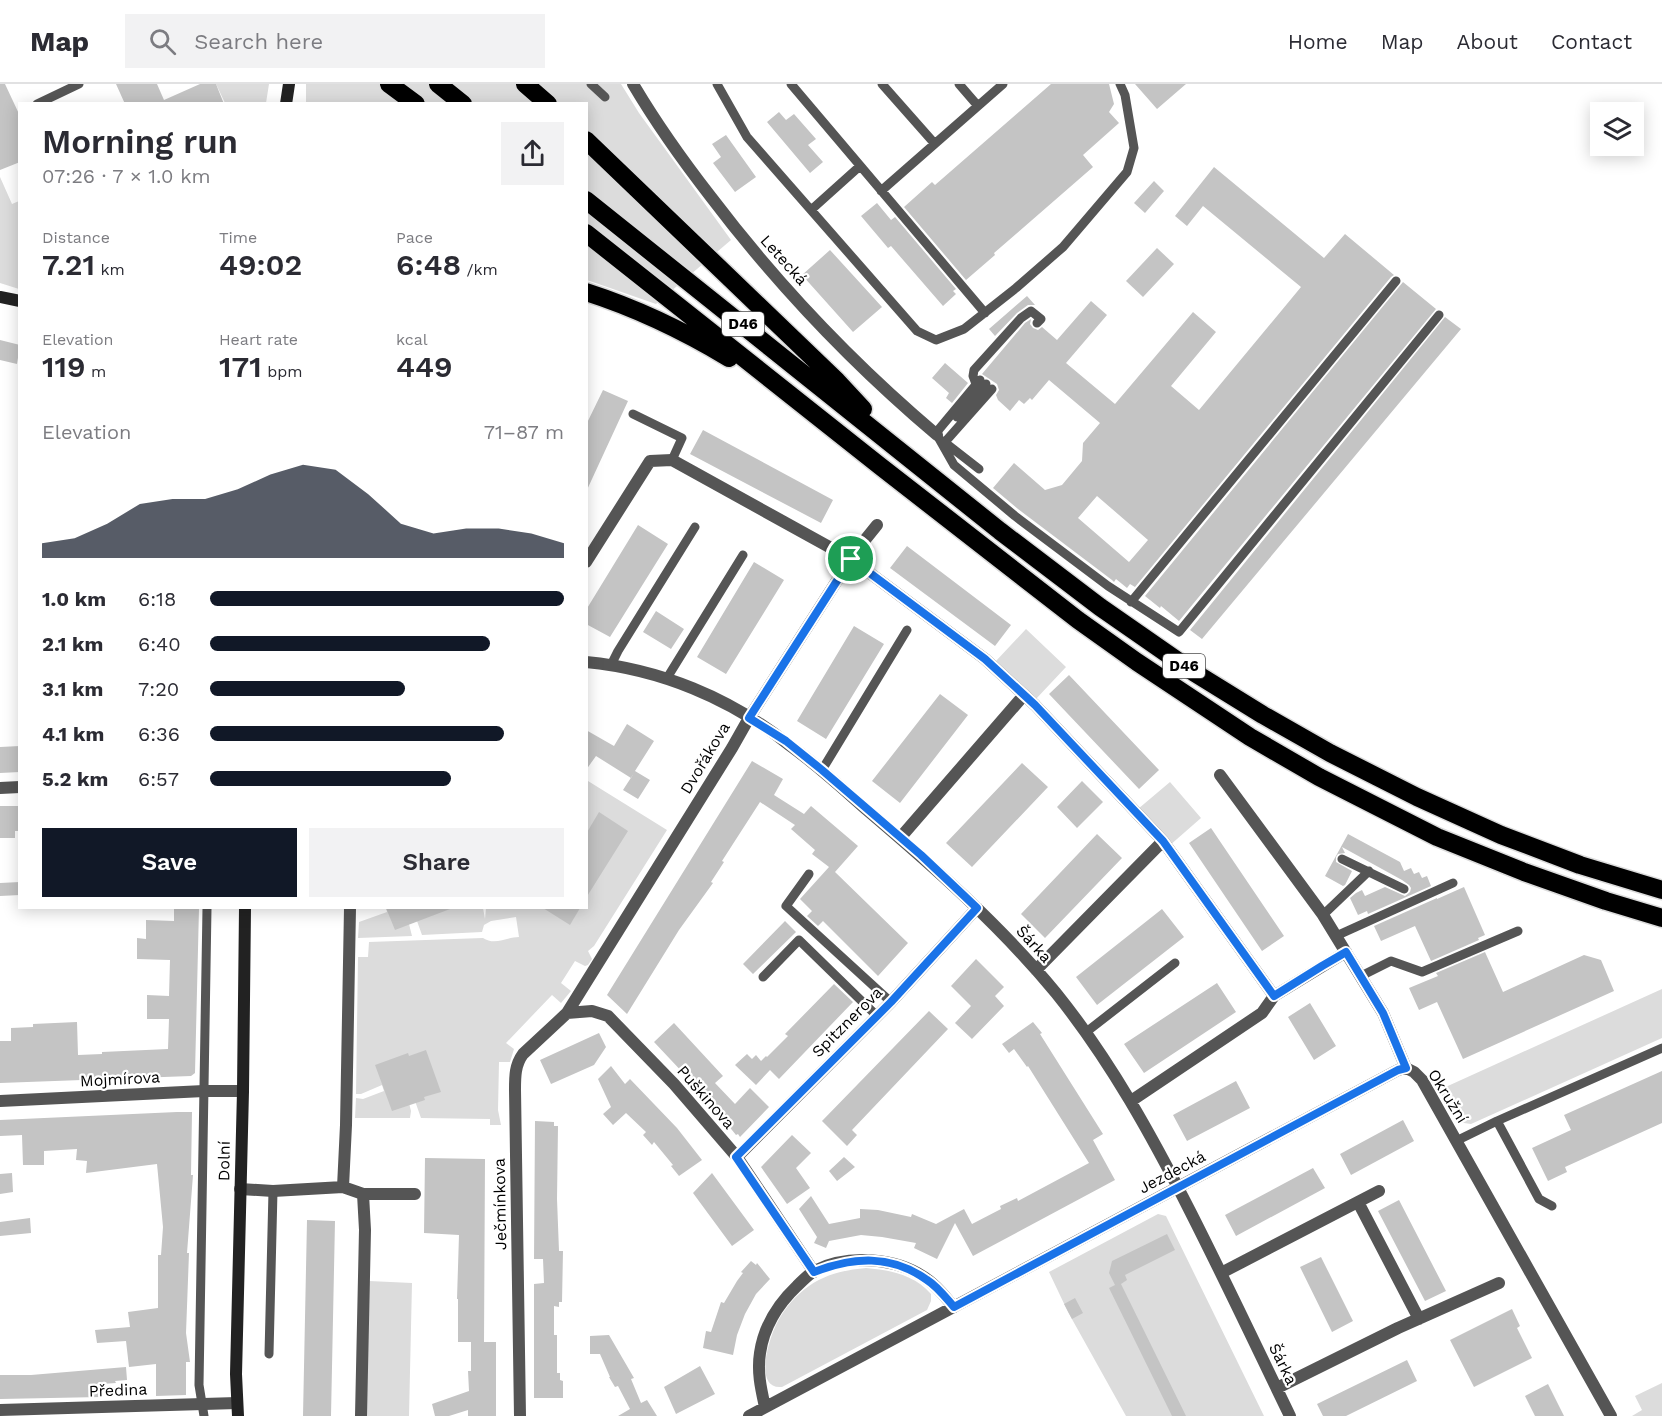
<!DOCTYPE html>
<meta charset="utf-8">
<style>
:root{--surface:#fff;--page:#f2f2f3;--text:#2b2b33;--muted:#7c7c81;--line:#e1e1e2;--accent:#111827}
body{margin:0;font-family:"Work Sans",sans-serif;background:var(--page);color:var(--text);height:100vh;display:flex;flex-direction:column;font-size:22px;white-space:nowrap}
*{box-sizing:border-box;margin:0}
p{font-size:20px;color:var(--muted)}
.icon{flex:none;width:33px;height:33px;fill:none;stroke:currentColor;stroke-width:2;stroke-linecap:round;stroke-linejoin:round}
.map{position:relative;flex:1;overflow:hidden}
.details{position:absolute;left:18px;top:18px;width:570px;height:807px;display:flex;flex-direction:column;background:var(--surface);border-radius:0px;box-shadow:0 3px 15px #0003}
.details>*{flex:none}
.fabs{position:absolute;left:1590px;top:18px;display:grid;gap:12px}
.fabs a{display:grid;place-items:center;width:54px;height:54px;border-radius:0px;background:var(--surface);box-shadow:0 3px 15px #0003;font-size:30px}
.pin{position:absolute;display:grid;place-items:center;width:51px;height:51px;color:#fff;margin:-26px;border:3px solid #fff;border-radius:50%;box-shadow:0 2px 6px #0007}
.round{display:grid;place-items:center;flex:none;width:63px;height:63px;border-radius:0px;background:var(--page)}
.summary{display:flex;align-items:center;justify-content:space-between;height:102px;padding:0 24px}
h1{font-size:33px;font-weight:600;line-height:45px}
.metrics{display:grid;grid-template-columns:repeat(3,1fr);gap:9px;height:102px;padding:6px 24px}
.metrics div{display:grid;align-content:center}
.metrics b{font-size:30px;font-weight:600}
.metrics small{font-size:16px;font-weight:400}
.metrics p{font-size:16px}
.chart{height:168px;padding:12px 24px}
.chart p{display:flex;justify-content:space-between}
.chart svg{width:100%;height:108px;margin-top:6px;fill:var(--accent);opacity:.7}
.primary-button{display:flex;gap:12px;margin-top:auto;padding:12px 24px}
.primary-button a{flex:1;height:69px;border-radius:0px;background:var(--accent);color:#fff;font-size:24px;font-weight:600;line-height:69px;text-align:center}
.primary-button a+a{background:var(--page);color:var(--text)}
ul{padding:0 24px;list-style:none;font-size:20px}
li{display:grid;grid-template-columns:96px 72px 1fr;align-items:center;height:45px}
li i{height:15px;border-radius:8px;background:var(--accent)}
header{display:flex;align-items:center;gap:36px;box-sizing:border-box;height:84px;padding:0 30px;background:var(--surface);border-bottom:2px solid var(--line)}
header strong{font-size:28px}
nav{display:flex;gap:33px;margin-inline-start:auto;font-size:21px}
.search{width:420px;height:54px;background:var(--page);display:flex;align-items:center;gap:15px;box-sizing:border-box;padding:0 21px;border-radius:0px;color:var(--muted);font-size:22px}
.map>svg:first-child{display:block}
</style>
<header>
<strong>Map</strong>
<div class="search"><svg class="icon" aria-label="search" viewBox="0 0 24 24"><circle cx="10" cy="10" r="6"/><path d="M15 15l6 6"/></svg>Search here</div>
<nav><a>Home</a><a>Map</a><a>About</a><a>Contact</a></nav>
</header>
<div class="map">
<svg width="1662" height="1332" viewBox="0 0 1662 1332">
<rect width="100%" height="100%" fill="#fff"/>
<path fill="#dcdcdc" d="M216 0H269L266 19H225Z
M306 0H621L639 29 731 156 656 220 587 196 586 20H306Z
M0 93 12 120 19 117V205L0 199Z
M1026 545 1066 583 1035 616 995 578Z
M588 697 667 746 594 862 588 867 592 875 588 881 585 882 575 877 561 899 571 907 561 919 552 911 506 959 514 965 510 978H499L498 1026 501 1041H490V1035L421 1034 415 1017 409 1019 411 1027 410 1034H355L356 1014 363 1015 384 1007 382 1001 361 1010H356L358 873H368L369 858 483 854C495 862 507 853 519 853L516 833 491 837 484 841 482 848 422 851 417 837 409 840 412 852 358 854 359 838 387 828 386 824H483L485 835 486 824H586Z
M1170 698 1201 734 1169 762 1138 725Z
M1662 905V954L1471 1040 1457 1038 1439 1006Z
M1158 1130 1166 1132 1264 1332H1126L1068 1228 1049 1188Z
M866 1184C890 1186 915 1191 931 1210V1217L927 1226 782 1303C752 1306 770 1251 778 1237 785 1224 796 1211 809 1202 826 1190 845 1186 866 1184Z
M369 1197 412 1199 409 1332H366Z
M1662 1299V1332H1632L1642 1326 1635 1312Z"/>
<path fill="#c4c4c4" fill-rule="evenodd" d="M0 0H5L20 32V78L0 86Z
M116 0H157L164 16 200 0H216L224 20H125Z
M1051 0H1109L1114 20 1109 28 1119 39 1083 71 1093 83 994 169 995 171 966 196 904 123 932 98 935 101Z
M1135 0H1186L1157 25Z
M779 28 786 36 794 30 816 55 808 61 823 78 810 89 767 38Z
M726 51 756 93 735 108 713 79 721 73 712 60Z
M1214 83 1324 174 1345 150 1394 191 1391 193 1135 503 1130 500 1127 504 1116 495 1114 498 1112 496 1018 425 993 404 1014 379 1045 406 1062 401 1082 377 1083 359 1100 339 1049 296 1032 316 1030 314 1024 320 1019 316 1010 327 998 316 996 311 999 306 997 300 982 290 1025 239 1031 235 1030 240 1033 244 1038 246 1042 243 1057 256 1091 217 1107 231 1066 279 1115 320 1193 228 1216 248 1171 302 1199 326 1301 203 1203 122 1187 142 1175 132ZM1097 412 1148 456 1129 478 1078 434Z
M1154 97 1164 107 1145 129 1134 119Z
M877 119 891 136 895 133 956 205 953 207 956 210 943 222 891 162 888 164 861 132Z
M1157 164 1174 180 1143 213 1126 197Z
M830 166 882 223 853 248 802 191Z
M1403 198 1436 225 1179 537 1161 522 1160 524 1145 512Z
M1027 212 1035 221H1028L1017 229 995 252 989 245Z
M1445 233 1461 245 1202 555 1190 546Z
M0 256 20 261 17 280 0 276Z
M945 279 968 299 952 319 946 314 949 309 932 294Z
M603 306 628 317 586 408V341Z
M703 346 833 416 821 439 690 370Z
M638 441 668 460 610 553 586 540V526Z
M907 462 1011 541 995 562 890 484Z
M754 478 784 496 726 590 697 573Z
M656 527 684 545 671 565 643 548Z
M854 542 884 560 826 655 797 637Z
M1069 591 1159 686 1139 705 1049 610Z
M940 610 968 631 900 719 872 697Z
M627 640 654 657 635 687 650 696 638 715 623 706 634 689 631 694 596 672 586 686V646L614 662Z
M20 662V688L0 689V663Z
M752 677 783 695 774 711 804 730 811 722 858 762 835 788 834 787 908 859 878 892 823 837 818 842 807 832 812 827 800 815 829 783 812 770 815 766 791 745 795 741 760 718 722 777 724 778 711 798 713 799 679 846 627 930 607 911Z
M1022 679 1048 703 972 783 946 759Z
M1082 697 1103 718 1077 744 1057 723Z
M0 722H20V747H15V754H0Z
M599 728 628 747 586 814V750Z
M1211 744 1284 852 1262 867 1189 759Z
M1097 750 1122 774 1045 854 1021 830Z
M1348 750 1400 778 1404 787 1411 784 1414 790 1419 788 1422 794 1427 792 1431 802 1368 830 1367 827 1358 831 1350 814 1356 809 1362 806 1365 812 1385 803 1405 812 1410 808 1411 804 1409 801 1402 796 1342 763 1345 769 1338 770 1336 773V778L1352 787 1345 801 1343 802 1325 792Z
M20 798V811L0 812V799Z
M1464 803 1485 851 1478 854 1479 856 1431 877 1415 842 1381 857 1374 842 1437 814V815Z
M174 824H199L195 989 191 992 0 999V957H11V944L33 943V940L77 938 78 971 102 970V968L168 965 169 935H147V911L169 912 170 876 137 875V854L146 855V836L174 837Z
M386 824H450V825L395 846Z
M543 824H580L570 841Z
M1162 825 1184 853 1097 921 1076 893Z
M785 837 796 848 753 890 743 880Z
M1485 868 1503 908 1584 871 1601 876 1614 907 1463 975 1437 918 1419 926 1409 904 1438 892 1436 889Z
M976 875 1004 903 995 912 1004 922 972 955 955 939 971 922 951 902Z
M1217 899 1236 928 1144 989 1124 960Z
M834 900 853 918 779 995 770 986 756 1001 735 981 747 970 752 975 756 971 761 977 766 972 767 973 788 952 785 950Z
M1310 919 1336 962 1314 976 1288 933Z
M929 927 948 945 852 1046 857 1051 847 1062 822 1037Z
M1033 938 1042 949 1040 950 1103 1050 1093 1056 1115 1096 973 1172 955 1139 937 1175 914 1164 916 1159 882 1153 861 1151 829 1157 826 1164 814 1159 817 1153 799 1125 811 1112 829 1140 860 1134V1125L878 1126 911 1133 912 1130 936 1140 964 1125 972 1140 1001 1125 1000 1122 1017 1114 1018 1117 1089 1079 1028 982 1027 983 1014 965 1009 969 1002 960Z
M674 939 723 992 715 999 735 1020 750 1004 769 1023 740 1053 738 1050 736 1051 702 1009 654 958Z
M599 949 606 963 594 981 551 1000 540 976Z
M426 966 441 1008 424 1013 425 1016 392 1027 375 981 408 969 409 972Z
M611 982 625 1000 630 995 677 1044 702 1076 679 1092 671 1082 673 1081 654 1058 652 1061 643 1051 646 1048 626 1029 613 1041 603 1030 611 1023 598 995Z
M1662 987V1039L1565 1083 1567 1088 1548 1097 1532 1064 1571 1046 1564 1031Z
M1236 997 1250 1024 1187 1057 1173 1031Z
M177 1028H192L191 1091H193L187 1169H189L186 1249 190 1278H186V1311L156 1312V1280L129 1283 126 1257 97 1259 95 1246 130 1243 128 1228 158 1224V1171H161L163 1143 157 1080 86 1089 87 1077 76 1076 77 1065 44 1067V1081H23L22 1051 0 1052V1036Z
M1403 1036 1414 1057 1351 1091 1340 1070Z
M535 1037 554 1038V1042H558L557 1115 559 1167H563L562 1218H559V1223L554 1222V1251H557V1289H560V1296L563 1297V1314H534V1200L544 1199 543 1175H534Z
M792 1051 811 1069 796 1084 810 1104 787 1120 761 1083Z
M844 1073 855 1083 837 1097 829 1087Z
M425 1074 485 1075 484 1258H496V1332H468V1326L449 1332H435L432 1320 469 1307 468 1287H471V1258H458V1215H457L459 1151 424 1149Z
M1313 1084 1325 1104 1236 1152 1225 1131Z
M12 1089 13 1108 0 1110V1090Z
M712 1089 754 1146 732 1162 693 1109Z
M1399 1116 1446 1207 1425 1217 1378 1127Z
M30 1134 31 1149 0 1152V1138Z
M307 1136 335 1137 331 1332H303Z
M1167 1150 1175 1166 1125 1191 1127 1196 1121 1200 1186 1332H1172L1109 1204 1115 1201 1109 1189 1112 1177Z
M1321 1173 1353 1237 1332 1248 1300 1183Z
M751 1177 756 1181 757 1179 770 1195 756 1210 745 1230 737 1251 733 1271 703 1264 706 1247 711 1248 721 1218 724 1219 737 1197 743 1189 741 1188Z
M1075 1214 1083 1229 1072 1235 1064 1220Z
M1512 1225 1520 1242 1517 1244 1532 1274 1474 1303 1450 1256Z
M609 1251 634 1294 631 1295 641 1319 647 1316 657 1332H618L630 1325 618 1302 615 1303 609 1293H610L600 1270H590V1252Z
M1407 1276 1417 1297 1346 1332H1323L1317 1320Z
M700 1282 715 1310 676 1330 664 1303Z
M126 1283 127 1296 115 1297 116 1299 101 1300V1313L0 1315V1291H31Z
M1548 1300 1564 1332H1535L1525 1312Z"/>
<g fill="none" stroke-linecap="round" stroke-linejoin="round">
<g stroke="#dbdbdb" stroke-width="21">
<path id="motorway" d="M389 0 416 20
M438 0 463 20
M525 0 548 20
M586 56 837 297 863 325
M586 116 1000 447 1100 523 1195 589 1263 631 1330 669 1417 713 1501 751 1580 781 1662 806
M586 149 880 382 1078 536 1137 578 1250 653 1319 693 1437 753 1524 788 1606 817 1662 834
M586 208C636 224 684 247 729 274"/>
</g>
<path stroke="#555" stroke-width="9" d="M591 0 605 13
M717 0 747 53 917 247 936 256 964 245 1016 204 1063 163 1127 88 1134 64 1125 11 1120 0
M791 0 985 229
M882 0 935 60
M959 0 978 22
M37 20 79 0
M881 107 1003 0
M811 126 860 82
M976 300 973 292 974 286 1021 234 1031 227 1041 235 1037 239
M633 330 682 354 672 376
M957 333 986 300
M935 350 980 296
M937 351 954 381 1015 432 1108 502 1179 548 1439 231
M943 357 979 385
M945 358 992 305
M1131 518 1396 197
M611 581 618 567 695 443
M667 594 743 471
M822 686 907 546
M1342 775 1404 805
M809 790 786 822 891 918
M1323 831 1369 787
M1336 852 1453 799
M1361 892 1391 877 1422 888 1518 847
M763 893 799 856 877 932
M1085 949 1175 879
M1497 1037 1539 1115 1552 1122
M1456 1057 1497 1037 1662 964
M269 1270 273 1107
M204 1332 199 1301 207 824"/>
<path stroke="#555" stroke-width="12" d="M633 0C656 39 683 77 711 113 777 200 853 280 937 351
M586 478 650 377 672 376 851 475 985 575 1035 621 1163 757 1274 912
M586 578C660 585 730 614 788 660 816 680 841 703 867 726 934 783 1000 841 1056 909 1110 976 1152 1052 1191 1129 1225 1196 1257 1264 1290 1332
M1220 691 1323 831 1383 929 1406 984 1414 988 1422 996 1611 1332
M0 704 20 703
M900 754 1024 611
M1036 886 1163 757
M567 929 592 927 608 932 674 1000 737 1073 814 1188
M0 1017 204 1007H243
M1131 1017 1262 929 1274 912 1346 868
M737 1073 891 918 977 824
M343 1103 346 1041 350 824
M240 1105 273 1107 343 1103 363 1110H415
M1358 1118 1419 1235
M1221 1189 1379 1107
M1277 1304 1398 1244 1499 1199
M765 1323C761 1305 757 1288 760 1269 764 1242 777 1221 797 1202 802 1197 808 1191 814 1187 848 1170 898 1173 928 1196 938 1203 946 1214 954 1223
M0 1326 237 1319
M361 1332 365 1146 363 1110
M520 1332 515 1006C515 992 515 981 523 970L567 929 732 664 749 634 856 467 877 441
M749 1332 1398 986 1406 984"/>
<path stroke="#222" stroke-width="12" d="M286 20 289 0
M0 213 20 217
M238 1332 236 1290 243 1007 245 824"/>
<use href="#motorway" stroke="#000" stroke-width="18"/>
</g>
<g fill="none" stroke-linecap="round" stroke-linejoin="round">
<g stroke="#fff" stroke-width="12">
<path id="route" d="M851 475 985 575 1035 621 1163 757 1274 912 1322 882 1346 868 1383 929 1406 984 1398 986 954 1223C946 1214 937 1202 927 1196 891 1170 853 1173 814 1188L736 1073 891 918 977 824 921 771 822 686 786 657 749 634Z"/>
</g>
<use href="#route" stroke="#1a73e8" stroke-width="8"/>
</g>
<g text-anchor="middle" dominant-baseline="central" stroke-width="4.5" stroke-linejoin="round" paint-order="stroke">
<g fill="#fff" stroke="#4c4c4c" stroke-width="1.5">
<rect x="722" y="228" width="42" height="24" rx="4.5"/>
<rect x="1163" y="570" width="42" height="24" rx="4.5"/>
</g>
<g font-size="15" font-weight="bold" fill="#000">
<text x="743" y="240">D46</text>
<text x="1184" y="582">D46</text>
</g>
<g font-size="16" fill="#000" stroke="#fff">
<text transform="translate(784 176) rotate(48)">Letecká</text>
<text transform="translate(705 674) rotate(-59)">Dvořákova</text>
<text transform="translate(1034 860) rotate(48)">Šárka</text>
<text transform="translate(847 938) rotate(-45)">Spitznerova</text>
<text transform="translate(120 995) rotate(-3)">Mojmírova</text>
<text transform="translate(1448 1012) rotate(58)">Okružní</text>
<text transform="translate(706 1013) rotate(49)">Puškinova</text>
<text transform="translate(224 1077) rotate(-89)">Dolní</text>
<text transform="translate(1172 1088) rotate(-28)">Jezdecká</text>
<text transform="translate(500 1120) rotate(-91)">Ječmínkova</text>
<text transform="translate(1283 1280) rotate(64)">Šárka</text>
<text transform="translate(118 1306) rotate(-2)">Předina</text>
</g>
</g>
</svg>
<div class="fabs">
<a><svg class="icon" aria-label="layers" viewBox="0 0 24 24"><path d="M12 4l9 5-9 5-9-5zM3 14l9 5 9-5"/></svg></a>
</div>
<div class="pin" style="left:851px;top:475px;background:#1e9e55"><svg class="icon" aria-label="arrive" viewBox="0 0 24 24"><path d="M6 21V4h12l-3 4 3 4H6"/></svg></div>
<section class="details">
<div class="summary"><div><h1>Morning run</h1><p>07:26 · 7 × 1.0 km</p></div><a class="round"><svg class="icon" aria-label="share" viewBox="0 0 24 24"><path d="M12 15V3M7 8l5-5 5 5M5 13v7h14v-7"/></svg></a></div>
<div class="metrics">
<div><p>Distance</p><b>7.21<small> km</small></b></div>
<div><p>Time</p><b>49:02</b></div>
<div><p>Pace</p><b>6:48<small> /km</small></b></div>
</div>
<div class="metrics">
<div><p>Elevation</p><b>119<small> m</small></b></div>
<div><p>Heart rate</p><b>171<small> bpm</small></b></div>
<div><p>kcal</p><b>449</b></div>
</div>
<div class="chart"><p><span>Elevation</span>71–87 m</p>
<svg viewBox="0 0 160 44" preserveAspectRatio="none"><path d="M0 44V38L10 36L20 30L30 22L40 20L50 20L60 16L70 10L80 6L90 8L100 18L110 30L120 34L130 32L140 32L150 34L160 38V44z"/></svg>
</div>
<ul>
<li><b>1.0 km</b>6:18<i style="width:100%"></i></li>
<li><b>2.1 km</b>6:40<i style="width:79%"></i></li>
<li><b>3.1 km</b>7:20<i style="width:55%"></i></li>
<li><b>4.1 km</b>6:36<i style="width:83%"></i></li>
<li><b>5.2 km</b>6:57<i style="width:68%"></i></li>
</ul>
<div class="primary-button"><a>Save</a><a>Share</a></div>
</section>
</div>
